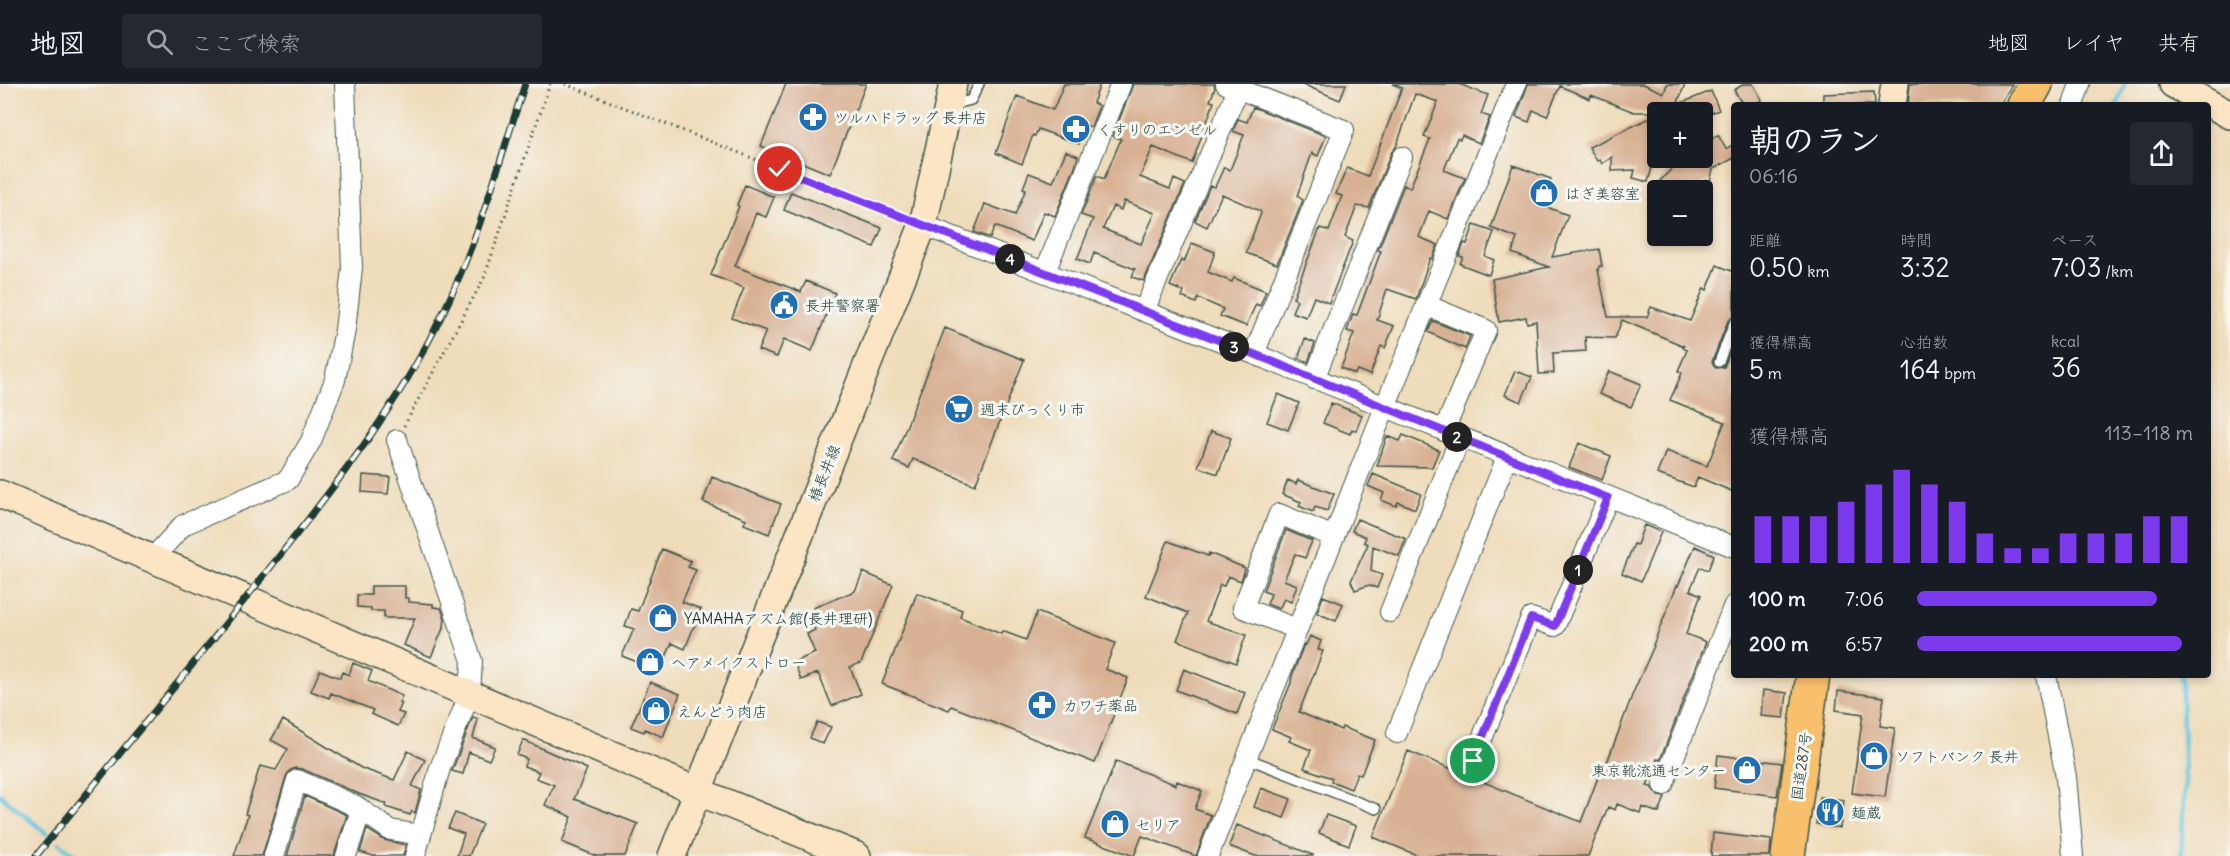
<!DOCTYPE html>
<html lang="ja">
<meta charset="utf-8">
<style>
:root{--surface:#171b24;--page:#242831;--text:#f1f3f6;--muted:#9ea1a6;--line:#363941;--accent:#7c3aed}
body{margin:0;font-family:Delius,"Klee One",sans-serif;background:var(--page);color:var(--text);height:100vh;display:flex;flex-direction:column;font-size:22px;white-space:nowrap}
*{box-sizing:border-box;margin:0}
p{font-size:20px;color:var(--muted)}
.icon{flex:none;width:33px;height:33px;fill:none;stroke:currentColor;stroke-width:2;stroke-linecap:round;stroke-linejoin:round}
.map{position:relative;flex:1;overflow:hidden}
.panel{position:absolute;left:1731px;top:18px;width:480px;height:576px;display:flex;flex-direction:column;background:var(--surface);border-radius:6px;box-shadow:0 3px 9px #0003}
.panel>*{flex:none}
.controls{position:absolute;left:1647px;top:18px;display:grid;gap:12px}
.controls a{display:grid;place-items:center;width:66px;height:66px;border-radius:6px;background:var(--surface);box-shadow:0 3px 9px #0003;font-size:30px}
.pin{position:absolute;display:grid;place-items:center;width:51px;height:51px;color:#fff;margin:-26px;border:3px solid #fff;border-radius:50%;box-shadow:0 2px 6px #0007}
.km{position:absolute;width:30px;height:30px;margin:-15px;border-radius:50%;background:#222;color:#fff;font-size:16px;line-height:30px;text-align:center}
.round{display:grid;place-items:center;flex:none;width:63px;height:63px;border-radius:6px;background:var(--page)}
.head{display:flex;align-items:center;justify-content:space-between;height:102px;padding:0 18px}
h1{font-size:33px;font-weight:600;line-height:45px}
.metrics{display:grid;grid-template-columns:repeat(3,1fr);gap:9px;height:102px;padding:6px 18px}
.metrics div{display:grid;align-content:center}
.metrics b{font-size:26px;font-weight:600}
.metrics small{font-size:16px;font-weight:400}
.metrics p{font-size:16px}
.chart{height:168px;padding:12px 18px}
.chart p{display:flex;justify-content:space-between}
.chart svg{width:100%;height:108px;margin-top:6px;stroke:var(--accent);stroke-width:6}
ul{padding:0 18px;list-style:none;font-size:20px}
li{display:grid;grid-template-columns:96px 72px 1fr;align-items:center;height:45px}
li i{height:15px;border-radius:8px;background:var(--accent)}
header{display:flex;align-items:center;gap:36px;box-sizing:border-box;height:84px;padding:0 30px;background:var(--surface);border-bottom:2px solid var(--line)}
header strong{font-size:28px}
nav{display:flex;gap:33px;margin-inline-start:auto;font-size:21px}
.search{width:420px;height:54px;background:var(--page);display:flex;align-items:center;gap:15px;box-sizing:border-box;padding:0 21px;border-radius:6px;color:var(--muted);font-size:22px}
.map>svg:first-child{display:block}
</style>
<header>
<strong>地図</strong>
<div class="search"><svg class="icon" aria-label="search" viewBox="0 0 24 24"><circle cx="10" cy="10" r="6"/><path d="M15 15l6 6"/></svg>ここで検索</div>
<nav><a>地図</a><a>レイヤ</a><a>共有</a></nav>
</header>
<div class="map">
<svg width="2230" height="772" viewBox="0 0 2230 772">
<rect width="100%" height="100%" fill="#f6f6f2"/>
<filter id="ink" filterUnits="userSpaceOnUse"><feTurbulence type="fractalNoise" baseFrequency=".0167" numOctaves="2"/><feDisplacementMap in="SourceGraphic" scale="12" xChannelSelector="R" yChannelSelector="G"/><feConvolveMatrix kernelMatrix="1 2 1 2 8 2 1 2 1" color-interpolation-filters="sRGB"/></filter>
<filter id="wash" filterUnits="userSpaceOnUse"><feTurbulence type="fractalNoise" baseFrequency=".008" numOctaves="4" result="noise"/><feDisplacementMap in="SourceGraphic" scale="24" xChannelSelector="R" yChannelSelector="G"/><feGaussianBlur stdDeviation="1.35" result="paint"/><feColorMatrix in="noise" values="0 0 0 0 0 0 0 0 0 0 0 0 0 0 0 0 0 1.4 0 .05"/><feComposite in="paint" operator="in"/></filter>
<g filter="url(#wash)">
<rect width="100%" height="100%" fill="#efdcba"/>
<g fill="none" stroke-linecap="round" stroke-linejoin="round">
<path stroke="#5fc4dd" stroke-width="4.5" d="M2117 21 2125 0
M2181 591 2185 696 2181 772
M0 711 47 750
M59 759 76 772"/>
</g>
<g id="blocks">
<path fill="#d8b093" fill-rule="evenodd" d="M786 0H866L830 90 761 62Z
M1064 0H1100L1093 19 1099 22 1091 43 1086 41 1079 60 1038 45 1035 52 1033 51 1022 80 996 69 1017 12 1053 26Z
M1133 0H1214L1215 4 1210 17 1214 18 1192 79 1153 63 1140 93 1170 105 1174 95 1185 100 1144 197 1132 193 1135 185 1094 169 1090 180 1077 175 1093 135 1081 131 1097 92 1104 95 1121 55 1113 52ZM1124 117 1155 129 1141 160 1103 145 1113 122 1121 126Z
M1302 0H1346L1340 16Z
M1393 0H1459L1488 11 1481 30 1490 33 1479 59 1462 51 1460 55 1457 54 1444 86 1465 94 1448 135 1429 127 1419 153 1438 161 1432 175 1430 174 1416 215 1387 205 1377 236 1394 242 1385 264 1381 262 1370 291 1357 286 1355 290 1341 284 1354 249 1347 247 1353 230 1357 231 1381 167 1378 166 1404 101 1410 104 1430 55 1424 53 1438 18 1415 10 1396 63 1391 69 1369 124 1357 122 1345 153 1353 157 1329 219 1314 213 1306 233 1292 228 1297 216 1293 214 1320 144 1329 147 1342 112 1336 110 1347 84 1368 92 1402 4Z
M1528 0H1643L1664 9 1667 0H1685L1677 21 1711 7 1719 26 1702 32V28H1634L1591 11 1590 15 1560 2 1547 32 1533 26 1529 38 1516 33Z
M1744 0H1753L1762 16 1753 21H1743L1734 6Z
M1910 0H2012L2000 21H1908Z
M1874 8 1875 21H1823V10Z
M1253 23 1326 52 1318 72 1312 69 1297 112 1303 116 1277 180 1246 169 1261 129 1260 127 1222 110 1207 143 1195 137 1210 102 1215 103 1224 83 1230 86 1244 51 1233 47 1238 35 1247 38Z
M1658 30V62L1648 98 1633 94 1635 86 1612 87V73L1602 80 1600 76 1597 77 1589 63Z
M1718 51 1726 65 1734 60V74L1713 85 1710 98 1706 96 1696 106H1663L1665 103 1656 101 1682 74H1702V60Z
M1066 67 1078 72 1075 83 1055 132 1044 128 1032 157 995 142 990 154 974 148 985 120 1015 131 1026 105 1023 104 1029 89 1053 98Z
M1513 81 1551 95 1541 121 1568 131 1552 173 1599 165 1602 182H1599L1598 186 1608 233H1647L1651 223 1690 237 1704 204 1707 206 1717 181 1734 188V232L1728 237 1712 278 1716 284 1724 283 1734 258V408L1698 393 1694 403 1657 390 1666 367 1707 382 1725 338 1670 316 1682 289 1678 287 1687 266 1683 264 1684 262 1622 236 1615 254 1585 253 1586 267 1553 269 1554 289 1539 290 1536 237 1527 239 1526 233 1499 238 1492 195 1549 183 1512 169 1517 154 1491 144Z
M745 101 774 113 766 133 756 129 735 182 801 208 806 197 835 209 812 267 784 255 777 273 758 266 766 247 732 234 744 204 711 191 739 122 737 121Z
M791 108 882 144 874 163 784 126Z
M1474 141 1494 148 1485 172 1494 176 1489 191 1460 180 1463 173 1459 172 1464 159 1467 160Z
M1192 159 1215 168 1208 188 1232 198 1234 194 1266 207 1260 222 1256 220 1246 242 1220 232 1223 225 1198 214 1196 219 1182 213 1184 208 1170 202 1181 176 1184 178Z
M1433 237 1470 252 1465 265 1428 248Z
M945 244 1024 276 975 401 913 375 909 384 893 377Z
M1305 255 1315 259 1308 278 1298 274Z
M1515 287 1532 293 1521 318 1505 311Z
M1609 287 1641 300 1631 323 1599 310Z
M1278 310 1299 319 1288 346 1267 338Z
M1331 319 1362 331 1356 347 1352 345 1350 350 1323 339Z
M1211 347 1231 354 1218 390 1198 383Z
M1403 351 1439 366 1432 383 1377 382 1387 352 1400 357Z
M1579 359 1611 372 1602 396 1569 383Z
M1373 390 1421 410 1415 425 1398 418 1396 422 1381 416 1384 409 1368 402Z
M363 391 390 393 388 410 362 408Z
M712 393 781 420 769 450 744 440 746 435 703 418Z
M1288 396 1296 400 1298 396 1334 410 1327 427 1315 423 1313 428 1299 422 1301 418 1282 410Z
M1357 435 1406 455 1399 472 1373 462 1371 487 1382 491 1377 504 1369 501 1355 506 1351 497 1368 460 1364 458 1366 453 1352 447Z
M1644 441 1661 448 1641 497 1622 489 1634 460 1637 461Z
M1286 446 1312 457 1305 474 1295 470 1284 496 1297 501 1291 518 1284 515 1279 525 1267 520 1271 510 1263 507Z
M1168 457 1208 472 1209 469 1245 484 1241 497 1228 492 1224 502 1220 501 1206 537 1246 551 1236 579 1177 556 1188 529 1146 512Z
M1695 462 1714 471 1708 486 1700 483 1690 506 1701 511 1686 550 1706 558 1660 676 1657 675 1647 702 1651 703 1658 712 1665 713 1659 729 1642 723 1640 729 1617 720 1615 726 1608 723 1588 772H1419L1373 753 1408 667 1581 738 1602 683 1605 684 1633 609 1654 562 1653 561 1677 501 1678 502Z
M662 465 691 477 688 483 696 486 682 518 701 525 685 565 672 559 660 587 622 572 634 545 625 542 631 525 638 527Z
M863 488 893 501 861 579 850 583 861 610 832 622 818 589 801 596 794 578 815 569 807 550 815 546 812 538 818 536 813 524 855 507Z
M371 502H405V514H409V518L433 520V523L441 524 445 535 444 542 431 573 404 561 415 534H384V527H371V524L357 523V511H371Z
M917 509 962 526 960 533 1001 550 1002 547 1026 556 1037 528 1115 559 1105 585 1128 594 1095 679 951 622 949 626 882 600Z
M1323 512 1343 520 1336 537 1317 529Z
M1310 552 1321 557 1318 566 1323 567 1299 628 1341 646 1342 643 1375 656 1361 691 1357 689 1351 705 1331 697 1332 694 1304 684 1311 666 1289 657 1291 653 1272 645 1291 599 1292 592 1304 560 1306 561Z
M353 579 372 587 368 597 402 612 399 618 402 619 398 628 404 630 398 642 371 630 373 626 331 609 329 614 311 607 320 586 340 594 342 588 349 591Z
M1184 585 1245 609 1237 630 1176 606Z
M650 598 680 610 663 653 645 645 644 648 631 643Z
M1763 606 1787 609 1784 634 1761 632Z
M1838 607 1884 613 1880 642 1895 644 1885 713 1852 709 1863 630 1836 626Z
M473 633 478 635 473 654 495 663 489 676 469 668 463 690 452 687Z
M283 636 361 684 394 696 408 667 425 676 412 702 421 706 415 729 412 727 410 731 386 723 387 720 359 710 302 685 295 684 289 687 286 693 262 772H234L248 731 245 730 260 682 276 686 288 665 271 656Z
M817 638 831 643 823 660 810 654Z
M523 656 587 685 574 715 638 740 625 772H596L562 758 572 733 545 721 554 701 536 694 539 688 524 682 527 675 517 671Z
M1718 671 1782 679 1777 712 1714 704Z
M1116 677 1176 701 1177 697 1202 707 1195 725 1211 731 1196 772 1142 752 1134 772 1085 754Z
M1261 704 1291 715 1284 734 1254 723Z
M305 712 347 731 334 772H287Z
M1820 713 1844 716 1840 744 1816 740Z
M455 729 482 740 469 772H457L464 750 448 744Z
M1326 731 1356 742 1349 761 1319 749Z
M1237 741 1313 771V772H1255L1229 762Z
M367 745 384 756 406 761 403 772H373L360 768Z
M1713 749 1771 756 1770 772H1711Z"/>
</g>
</g>
<g filter="url(#ink)">
<use href="#blocks" fill-opacity="0" stroke="#3e5548" stroke-width="1.5"/>
<g fill="none" stroke-linecap="round" stroke-linejoin="round">
<g stroke="#3e5548" stroke-width="12">
<path id="lane" d="M952 21 971 16 979 0
M1719 278 1734 239
M1246 674 1376 725"/>
</g>
<g stroke="#3e5548" stroke-width="22">
<path id="street" d="M1226 0 1344 46 1254 270
M2073 21 2080 0
M923 141 1254 270 1734 463
M1045 188 1121 0
M1426 221 1486 246 1444 347
M1144 227 1238 5
M1314 295 1402 73
M397 356 472 577 470 609 440 684 415 772
M152 475 183 441 288 396 311 357 335 296 345 246 352 184 345 0
M1390 528 1460 354
M1297 545 1243 524 1279 430 1334 453
M2046 591 2066 693 2073 772
M1397 649 1507 373
M1473 677 1531 534 1555 542 1608 414
M1663 701 1734 521
M274 772 297 696 356 722 390 746 421 751
M346 772 361 726
M1208 772 1385 323 1516 0"/>
</g>
<g stroke="#3e5548" stroke-width="30">
<path id="secondary" d="M2173 0 2230 31
M1892 21 1895 0
M0 410 697 707 857 772
M672 772 923 141 953 0"/>
</g>
<g stroke="#3e5548" stroke-width="36">
<path id="highway" d="M2024 21 2036 0
M1788 772 1813 591"/>
</g>
<path stroke="#3e5548" stroke-width="3" stroke-dasharray="1.5 4.5" stroke-linecap="butt" d="M565 0 904 134
M404 342 484 194 550 0"/>
<use href="#lane" stroke="#fff" stroke-width="9"/>
<use href="#street" stroke="#fff" stroke-width="20"/>
<use href="#secondary" stroke="#fce5c4" stroke-width="27"/>
<use href="#highway" stroke="#f8bf6c" stroke-width="33"/>
<g stroke="#1f3d34" stroke-width="7">
<path id="rail" d="M36 772C115 675 195 579 273 480 335 402 398 322 442 231 478 158 499 78 525 0"/>
</g>
<use href="#rail" stroke="#f6f6f2" stroke-width="4.5" stroke-dasharray="14" stroke-linecap="butt"/>
</g>
</g>
<g fill="none" stroke-linecap="round" stroke-linejoin="round" filter="url(#ink)">
<g stroke="#fff" stroke-width="12">
<path id="route" d="M780 85 1254 270 1608 414 1555 542 1531 534 1473 677"/>
</g>
<use href="#route" stroke="#7c3aed" stroke-width="8"/>
</g>
<defs>
<g id="pharmacy-disc" transform="scale(1.5)"><circle r="9.5" fill="#1f6fb2" stroke="#f6f6f2"/><path d="M-2-6h4v4h4v4h-4v4h-4v-4h-4v-4h4Z" fill="#fff"/></g>
<g id="shop-disc" transform="scale(1.5)"><circle r="9.5" fill="#1f6fb2" stroke="#f6f6f2"/><path d="M-5-2.5h2.3a2.7 3.5 0 0 1 5.4 0H5L5.5 6h-11ZM-1.5-2.5h3a1.5 2.3 0 0 0-3 0Z" fill="#fff"/></g>
<g id="civic-disc" transform="scale(1.5)"><circle r="9.5" fill="#1f6fb2" stroke="#f6f6f2"/><path d="M-.6-6.5H3V-4.5H.6V-3L4-1V1h2V6H-6V1h2V-1L-.6-3ZM-1.2 2.5V6h2.4V2.5Z" fill="#fff"/></g>
<g id="supermarket-disc" transform="scale(1.5)"><circle r="9.5" fill="#1f6fb2" stroke="#f6f6f2"/><path d="M-6-5.5h2.5l.6 2H6L4.5 2H-2.5L-4.4-4H-6ZM-1.5 3.2a1.3 1.3 0 1 0 .1 0ZM3 3.2a1.3 1.3 0 1 0 .1 0Z" fill="#fff"/></g>
<g id="restaurant-disc" transform="scale(1.5)"><circle r="9.5" fill="#1f6fb2" stroke="#f6f6f2"/><path d="M-5-6h1v4h1v-4h1v4h1v-4h1v5L-1.5 .5V6h-2V.5L-5-1ZM5-6V6H3V1.5H1.5Q1.5-4 5-6Z" fill="#fff"/></g>
</defs>
<g fill-rule="evenodd">
<use href="#pharmacy-disc" x="813" y="33"/>
<use href="#pharmacy-disc" x="1076" y="45"/>
<use href="#shop-disc" x="1544" y="109"/>
<use href="#civic-disc" x="784" y="221"/>
<use href="#supermarket-disc" x="959" y="325"/>
<use href="#shop-disc" x="663" y="534"/>
<use href="#shop-disc" x="650" y="578"/>
<use href="#pharmacy-disc" x="1042" y="621"/>
<use href="#shop-disc" x="656" y="627"/>
<use href="#shop-disc" x="1874" y="672"/>
<use href="#shop-disc" x="1747" y="686"/>
<use href="#restaurant-disc" x="1830" y="728"/>
<use href="#shop-disc" x="1115" y="740"/>
</g>
<g text-anchor="middle" dominant-baseline="central" stroke-width="6" stroke-linejoin="round" paint-order="stroke">
<g font-size="15" fill="#1f3d34" stroke="#f6f6f2" text-anchor="start">
<text x="834" y="33">ツルハドラッグ 長井店</text>
<text x="1097" y="45">くすりのエンゼル</text>
<text x="1565" y="109">はぎ美容室</text>
<text x="805" y="221">長井警察署</text>
<text x="980" y="325">週末びっくり市</text>
<text x="684" y="534">YAMAHAアズム館(長井理研)</text>
<text x="671" y="578">ヘアメイクストロー</text>
<text x="1063" y="621">カワチ薬品</text>
<text x="677" y="627">えんどう肉店</text>
<text x="1895" y="672">ソフトバンク 長井</text>
<text x="1726" y="686" text-anchor="end">東京靴流通センター</text>
<text x="1851" y="728">麺蔵</text>
<text x="1136" y="740">セリア</text>
</g>
<g font-size="15" fill="#1f3d34" stroke="#f6f6f2">
<text transform="translate(824 389) rotate(-68)">椿長井線</text>
<text transform="translate(1801 682) rotate(-82)">国道287号</text>
</g>
</g>
</svg>
<div class="controls">
<a>+</a>
<a>−</a>
</div>
<div class="pin" style="left:1473px;top:677px;background:#1e9e55"><svg class="icon" aria-label="arrive" viewBox="0 0 24 24"><path d="M6 21V4h12l-3 4 3 4H6"/></svg></div>
<div class="pin" style="left:780px;top:85px;background:#d93025"><svg class="icon" aria-label="check" viewBox="0 0 24 24"><path d="M5 12l5 5 9-10"/></svg></div>
<b class="km" style="left:1578px;top:486px">1</b>
<b class="km" style="left:1457px;top:353px">2</b>
<b class="km" style="left:1234px;top:263px">3</b>
<b class="km" style="left:1010px;top:175px">4</b>
<section class="panel">
<div class="head"><div><h1>朝のラン</h1><p>06:16</p></div><a class="round"><svg class="icon" aria-label="share" viewBox="0 0 24 24"><path d="M12 15V3M7 8l5-5 5 5M5 13v7h14v-7"/></svg></a></div>
<div class="metrics">
<div><p>距離</p><b>0.50<small> km</small></b></div>
<div><p>時間</p><b>3:32</b></div>
<div><p>ペース</p><b>7:03<small> /km</small></b></div>
</div>
<div class="metrics">
<div><p>獲得標高</p><b>5<small> m</small></b></div>
<div><p>心拍数</p><b>164<small> bpm</small></b></div>
<div><p>kcal</p><b>36</b></div>
</div>
<div class="chart"><p><span>獲得標高</span>113–118 m</p>
<svg viewBox="0 0 160 44" preserveAspectRatio="none"><path d="M5 44V25M15 44V25M25 44V25M35 44V19M45 44V12M55 44V6M65 44V12M75 44V19M85 44V32M95 44V38M105 44V38M115 44V32M125 44V32M135 44V32M145 44V25M155 44V25"/></svg>
</div>
<ul>
<li><b>100 m</b>7:06<i style="width:87%"></i></li>
<li><b>200 m</b>6:57<i style="width:96%"></i></li>
</ul>
</section>
</div>
